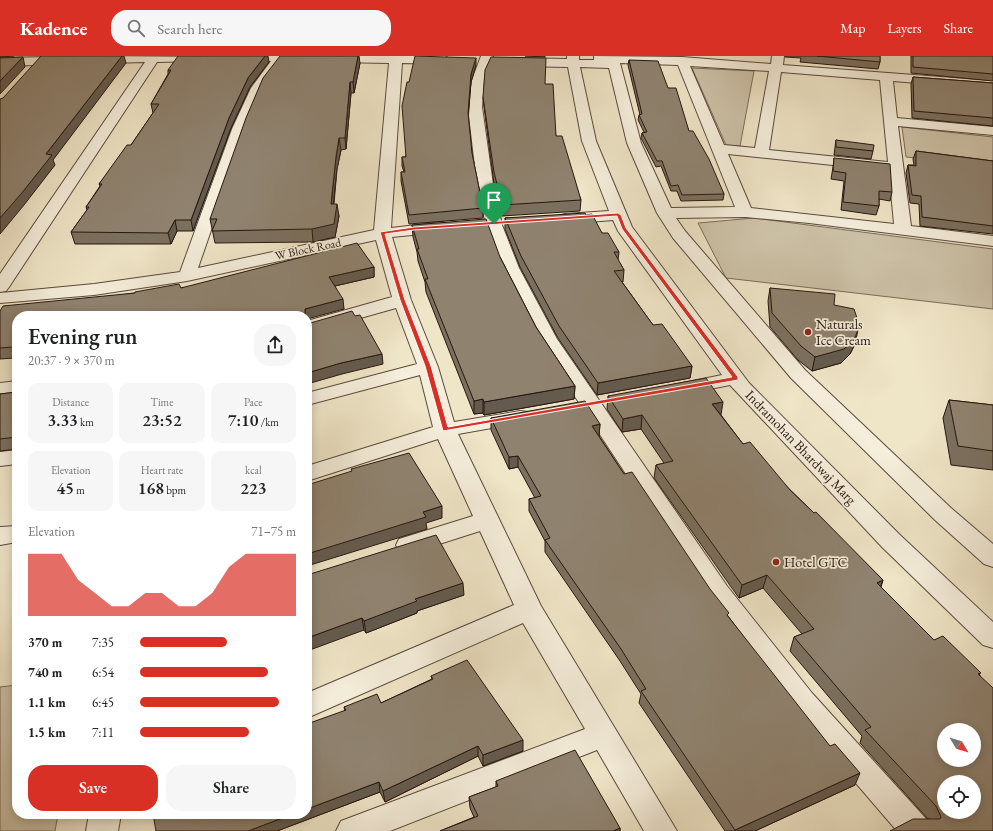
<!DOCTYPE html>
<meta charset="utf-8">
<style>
:root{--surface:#fff;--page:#f6f6f6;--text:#202124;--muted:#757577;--accent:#d93025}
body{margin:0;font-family:"EB Garamond",serif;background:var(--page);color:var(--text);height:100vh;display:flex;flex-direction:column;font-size:15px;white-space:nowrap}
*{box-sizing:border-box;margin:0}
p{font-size:13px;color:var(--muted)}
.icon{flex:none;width:22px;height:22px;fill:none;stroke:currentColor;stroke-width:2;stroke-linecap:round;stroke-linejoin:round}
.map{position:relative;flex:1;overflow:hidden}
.drawer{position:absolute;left:12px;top:255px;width:300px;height:508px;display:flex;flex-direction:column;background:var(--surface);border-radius:16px;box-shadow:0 2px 10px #0003}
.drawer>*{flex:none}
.needle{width:26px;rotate:128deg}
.controls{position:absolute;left:937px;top:667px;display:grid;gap:8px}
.controls a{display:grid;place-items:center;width:44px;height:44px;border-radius:50%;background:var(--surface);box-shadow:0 2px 10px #0003;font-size:20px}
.pin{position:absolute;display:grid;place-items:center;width:34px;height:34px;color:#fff;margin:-41px -17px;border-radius:50% 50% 50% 0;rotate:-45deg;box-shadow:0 0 4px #0007}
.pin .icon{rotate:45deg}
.round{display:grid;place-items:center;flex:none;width:42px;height:42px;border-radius:16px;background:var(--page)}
.headline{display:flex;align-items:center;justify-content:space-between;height:68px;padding:0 16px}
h1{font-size:22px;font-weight:600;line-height:30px}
.metrics{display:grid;grid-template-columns:repeat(3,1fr);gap:6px;height:68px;padding:4px 16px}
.metrics div{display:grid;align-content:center;border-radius:10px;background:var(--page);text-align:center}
.metrics b{font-size:17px;font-weight:600}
.metrics small{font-size:11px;font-weight:400}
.metrics p{font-size:11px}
.chart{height:112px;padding:8px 16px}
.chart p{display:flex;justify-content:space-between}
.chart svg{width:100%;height:72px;margin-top:4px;fill:var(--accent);opacity:.7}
.button{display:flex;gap:8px;margin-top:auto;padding:8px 16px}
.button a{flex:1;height:46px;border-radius:16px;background:var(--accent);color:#fff;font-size:16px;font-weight:600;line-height:46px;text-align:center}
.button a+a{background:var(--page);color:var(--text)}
ul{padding:0 16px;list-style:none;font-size:13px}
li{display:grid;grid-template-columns:64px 48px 1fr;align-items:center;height:30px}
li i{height:10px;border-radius:5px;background:var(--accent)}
header{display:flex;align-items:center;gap:24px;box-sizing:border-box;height:56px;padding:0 20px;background:var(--accent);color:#fff}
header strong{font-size:19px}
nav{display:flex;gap:22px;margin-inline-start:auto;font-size:14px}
.search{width:280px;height:36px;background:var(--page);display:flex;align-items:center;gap:10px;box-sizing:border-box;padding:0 14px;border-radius:16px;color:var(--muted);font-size:15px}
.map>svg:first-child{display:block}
</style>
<header>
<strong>Kadence</strong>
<div class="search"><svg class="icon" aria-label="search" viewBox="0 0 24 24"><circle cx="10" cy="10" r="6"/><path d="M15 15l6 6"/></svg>Search here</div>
<nav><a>Map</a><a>Layers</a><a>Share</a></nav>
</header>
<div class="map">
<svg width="993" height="775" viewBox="0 0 993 775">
<rect width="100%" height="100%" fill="#efe5c7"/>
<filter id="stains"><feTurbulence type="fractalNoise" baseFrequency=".005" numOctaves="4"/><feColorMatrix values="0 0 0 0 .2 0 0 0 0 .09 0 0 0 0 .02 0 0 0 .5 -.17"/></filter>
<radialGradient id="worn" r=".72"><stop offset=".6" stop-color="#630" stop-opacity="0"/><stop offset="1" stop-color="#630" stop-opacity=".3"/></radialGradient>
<path fill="#cdc2a8" stroke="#7a6c5c" d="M692 12 754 15 740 90 726 89Z
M902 71 993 81V110L906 101Z
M754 162 993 193V253L726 222 698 167Z
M17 629V758H58L55 775H0V631Z"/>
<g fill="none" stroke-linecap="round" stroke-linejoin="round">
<g stroke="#594a3d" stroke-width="2">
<path id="minor" d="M99 0 213 1 207 5 157 6 9 231 6 235 0 236V218L145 6 0 10V2Z
M234 0H445L451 4 445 8 402 7 391 172 442 166 448 168 450 171 448 174 442 176 392 181 411 244 438 311 454 366 520 355 528 356 531 361 528 366 520 367 458 378 541 550 677 775H644L597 694 390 775H336L341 765 585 673 523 567 307 662V637L514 549 480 475 408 498 399 495 396 489 399 483 473 460 438 383 307 425V410L433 371 420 319 307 349V337L417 308 396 252 307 277V265L392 241 376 184 187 225 94 239 0 247V237L94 228 180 216 232 73 251 32 271 5H239L235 4ZM283 5 389 7 374 174 198 212 246 73 263 32Z
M481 0H493L484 24 482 51 493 128 502 169 519 212 557 283 727 530 812 637 928 765 933 775H897L792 653 709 544 537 283 501 212 486 169 477 128 468 51 472 24Z
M567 0H579V4H594V0L682 1 771 8 772 0H784L783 9 993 25V33L893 25 897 62 993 71V79L898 70 911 170 993 180V190L809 167 745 161 676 162 685 175 805 314 951 452 993 488V511L984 508 935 464 791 322 673 182 657 157 627 87 609 12 580 11 596 85 632 171 749 327 900 479 993 566V592L983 589 882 491 730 329 680 339 673 337 670 333 673 329 722 319 618 175 613 164 565 168 559 166 557 163 559 160 565 158 609 155 582 85 568 11 515 10 509 6 515 2 567 3ZM620 7 678 9 735 151 671 152 641 87ZM690 10 769 15 755 92 724 89ZM781 16 880 24 888 106 769 94ZM728 98 889 115 894 168 751 152Z
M17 325V337L0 339V327Z
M17 394V408L0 410V396Z
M17 470V486L0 489V471Z
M89 758H121L118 775H86Z"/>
</g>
<use href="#minor" fill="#f5eedb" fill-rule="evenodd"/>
</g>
<path fill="#7b705f" stroke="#27170f" d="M525 0H545V1Z
M785 0H880V6L878 13 800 6 801 2 785 1Z
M911 0H993V25L911 17Z
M629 4 668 32 689 75 724 138 723 144 681 145 677 135H671L661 110 656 111 641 82 642 77 644 76 638 64 639 59H640L628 9Z
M269 6 250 31 231 72 193 175H177L171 188H75L71 176 87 154 86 151 100 130 99 128 131 89 153 57 151 48 168 18V14Z
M360 7 354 37H351L346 93 341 94 337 113 334 148 339 160 335 181 313 186 215 187 210 163Z
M476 9 471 26 468 61 472 97 483 152V162L409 168 401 125V116H404L402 110V101H406L409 26Z
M913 21 993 27V70L912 62 911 28Z
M545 28 556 80 581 144 580 155 502 160 494 128 484 51 483 41Z
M836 84 873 95 871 103 834 99Z
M916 95 993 105V178L920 170 919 148 910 147 906 117 908 109H914L913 103Z
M834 102 892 136 890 145 879 143V150L876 159 841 154 844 125 831 123 833 111Z
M586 159 619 196 618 204 624 214 623 226H622L653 269 692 310 690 322 597 339 558 282 520 211 505 173V162Z
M412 169 500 201 536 271 575 330 574 343 484 359 483 357 474 358 426 236 425 226 418 205 417 196 413 181Z
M374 211V221L335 230 344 253 17 260V306H16L15 302 0 303V255L135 237 181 232Z
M770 232 834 249 855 288 850 298 841 307 812 315 798 304 770 271 768 245Z
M17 336V393L0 395V338Z
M608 340 721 359 743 388 883 524 881 531 934 584 980 619 993 775 928 763 860 687 862 680 790 595 794 581 802 578 763 532 739 542 654 422 656 409 664 407 641 373 622 376 607 353Z
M949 344 993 349V414L951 409 943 362Z
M491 362 600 368 599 380 624 418 728 560 855 729 755 775H725L639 647 641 638 620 605 545 496V485L529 455V443L535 442 518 411 509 413 491 374Z
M307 519 464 539 417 555V557L366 577 364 574Z
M431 620 523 695 483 710 478 700 385 746 380 736 277 775H156L345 655 344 651 381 647 432 623Z
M496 725 620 772V775H440L474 761 470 752 469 741 496 731Z"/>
<path fill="#645b4e" stroke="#27170f" d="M0 0H14L0 1Z
M122 0H124L126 7 53 104 55 109 24 149 0 178V162L46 98Z
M265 0H268L269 6 250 31 231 72 193 175 191 164 229 62 248 22Z
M358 0H359L360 7 354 37 353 26Z
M23 1 25 11 0 38V25Z
M476 2V9L471 26 468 65V57L471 18Z
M350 26 351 37 346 93 345 82Z
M339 82 341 94 337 113 332 160 331 148 336 101Z
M337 148 339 160 335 181 313 186 312 173Z
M175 164 177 175 171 188 168 177Z
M374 211V221L330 231 329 221Z
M343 243 344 253 307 263V260H305V253Z
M858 274 855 288 850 298 841 307 812 315 815 301Z
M382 298 383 308 342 318 307 328V317L341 307Z
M692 310 690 322 597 339 598 327Z
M575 330 574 343 484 359V346Z
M483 343V357L474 358V345Z
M723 346 721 359 712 348Z
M642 359 641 373 622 376 623 363Z
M600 368 599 380 592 381V370Z
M518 400V411L509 413V401Z
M442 450V462L426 467 427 473 307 510V498L423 456Z
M767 519 763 532 739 542 742 529Z
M883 524 878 538 877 527Z
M463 527 464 539 417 555V557L366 577 364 565 415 543Z
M362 562 364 574 307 595V582Z
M523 684V695L483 710V699Z
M478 690V700L385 746 383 735Z
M860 717 855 729 755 775H735V774Z
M379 726 380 736 277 775H248L293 758H307V753Z
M620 772V775H613Z"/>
<path fill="#8f826f" stroke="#27170f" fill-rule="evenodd" d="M41 0H122L46 98 52 99 21 138 0 162V43L3 42Z
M178 0H265L248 22 229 62 191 164H175L168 177 71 176 89 151H86L102 128H99L127 89H131L159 48H151L171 14H168Z
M280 0H358L353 26H350L345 82H339L336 101 331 148H337L334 168 312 173 212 175 217 163H210L246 62 263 22Z
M415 0 476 2 471 18 468 57 472 97 483 152 409 159 401 116H405L402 101H406L402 50 407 26H409Z
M817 0H880V6Z
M913 0H993V18L913 11Z
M23 1 0 25V2Z
M491 1 546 2 545 28H553L556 80H562L581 144 502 149 494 116 483 41 485 14Z
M629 4 658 5 668 32H676L689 75H693L709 103 724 138 682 139 678 129 671 130 662 105H657L642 77 647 76 639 59 642 58Z
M913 21 993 27V62L914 55Z
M836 84 874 89 873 95 836 91Z
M916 95 993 105V170L922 161 921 140 912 139 908 109 916 110Z
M834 102 890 108 892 136 879 135V150L843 146 846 117 833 115Z
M585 157 586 159 592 158 602 177H608L619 196H614L624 214 614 215 653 269 662 268 692 310 598 327 559 270 521 200 505 162Z
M486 163 500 201 536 271 575 330 484 346 483 343 474 345 425 223H428L417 193H419L412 169Z
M357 187 374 211 329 221 343 243 305 253V260H17V296H12L14 291 0 292V255L3 250 135 237V236L179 228 181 232Z
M770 232 835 238 834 249 854 253 857 262 858 274 854 284 844 293 815 301 801 290 772 257Z
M352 255 355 260 360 259 382 298 341 307 307 317V268Z
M706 322 723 346 712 348 743 388 750 386 790 434 814 457 816 456 883 524 877 527 934 584 943 580 981 617 978 618 993 632V775H890L913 763H940L941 761 936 750 865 674 871 671 794 581 814 573 767 519 742 529 656 409 673 405 642 359 623 363 608 340ZM944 674H974V704H944ZM944 726H974V756H944Z
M17 336V381L0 383V338Z
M949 344 993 349V395L958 390Z
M585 345 600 368 592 370 624 418 632 416 710 533 729 557 727 559 830 690 835 688 860 717 735 774 641 635 646 633 621 593 545 484 550 482 529 443 541 440 518 400 509 401 491 362Z
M409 397 442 450 423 456 426 461 307 498V429L352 415 351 413Z
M436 479 463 527 415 543 417 545 364 565 362 562 307 582V519Z
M467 604 523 684 483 699 478 690 383 735 379 726 307 753V668L346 654 344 651 377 638 381 647 433 623 431 620Z
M575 694 620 772 613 775H440L478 760 469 741 498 730 496 725Z
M153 758H293L248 775H156Z"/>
<path fill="#d93025" stroke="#fff" fill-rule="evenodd" d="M618 157 621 159 626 172 738 321V324L443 375 425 310 400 244 380 176 414 171ZM617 160 622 173 732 321 448 371 431 310 405 244 385 178 414 174Z"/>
<g fill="#8f2418" stroke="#f5eedb" stroke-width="1.5">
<circle cx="808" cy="276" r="4"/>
<circle cx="776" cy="506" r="4"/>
</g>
<g text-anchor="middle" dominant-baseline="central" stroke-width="3.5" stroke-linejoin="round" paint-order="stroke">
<g font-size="12" fill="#27170f" stroke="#f5eedb">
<text transform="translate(308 193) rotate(-12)">W Block Road</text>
</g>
<g font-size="14" fill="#27170f" stroke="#f5eedb" text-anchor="start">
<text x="816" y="268">Naturals<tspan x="816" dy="16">Ice Cream</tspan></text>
<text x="784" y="506">Hotel GTC</text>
</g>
<g font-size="14" fill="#27170f" stroke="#f5eedb">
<text transform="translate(801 391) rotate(46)">Indramohan Bhardwaj Marg</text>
</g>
</g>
<rect width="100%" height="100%" filter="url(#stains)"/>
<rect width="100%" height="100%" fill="url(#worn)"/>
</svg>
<div class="controls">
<a><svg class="needle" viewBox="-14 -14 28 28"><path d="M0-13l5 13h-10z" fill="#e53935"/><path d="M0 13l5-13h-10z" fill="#757577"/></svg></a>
<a><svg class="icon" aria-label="locate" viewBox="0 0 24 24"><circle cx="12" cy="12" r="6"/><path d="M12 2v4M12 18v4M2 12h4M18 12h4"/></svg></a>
</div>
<div class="pin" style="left:494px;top:168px;background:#1e9e55"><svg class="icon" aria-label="arrive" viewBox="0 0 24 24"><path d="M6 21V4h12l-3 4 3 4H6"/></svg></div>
<section class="drawer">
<div class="headline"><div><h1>Evening run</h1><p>20:37 · 9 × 370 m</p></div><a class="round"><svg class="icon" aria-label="share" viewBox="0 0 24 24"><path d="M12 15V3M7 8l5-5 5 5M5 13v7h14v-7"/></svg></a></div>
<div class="metrics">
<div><p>Distance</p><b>3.33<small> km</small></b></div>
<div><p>Time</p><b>23:52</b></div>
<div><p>Pace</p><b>7:10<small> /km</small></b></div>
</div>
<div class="metrics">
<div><p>Elevation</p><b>45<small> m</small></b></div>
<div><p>Heart rate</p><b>168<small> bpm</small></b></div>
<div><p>kcal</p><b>223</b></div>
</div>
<div class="chart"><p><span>Elevation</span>71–75 m</p>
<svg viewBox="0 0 160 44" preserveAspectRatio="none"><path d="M0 44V6L10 6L20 6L30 22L40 30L50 38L60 38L70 30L80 30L90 38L100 38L110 30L120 14L130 6L140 6L150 6L160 6V44z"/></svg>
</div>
<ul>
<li><b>370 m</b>7:35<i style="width:56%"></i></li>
<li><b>740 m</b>6:54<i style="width:82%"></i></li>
<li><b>1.1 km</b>6:45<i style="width:89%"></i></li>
<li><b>1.5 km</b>7:11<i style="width:70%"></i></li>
</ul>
<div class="button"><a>Save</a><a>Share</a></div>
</section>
</div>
